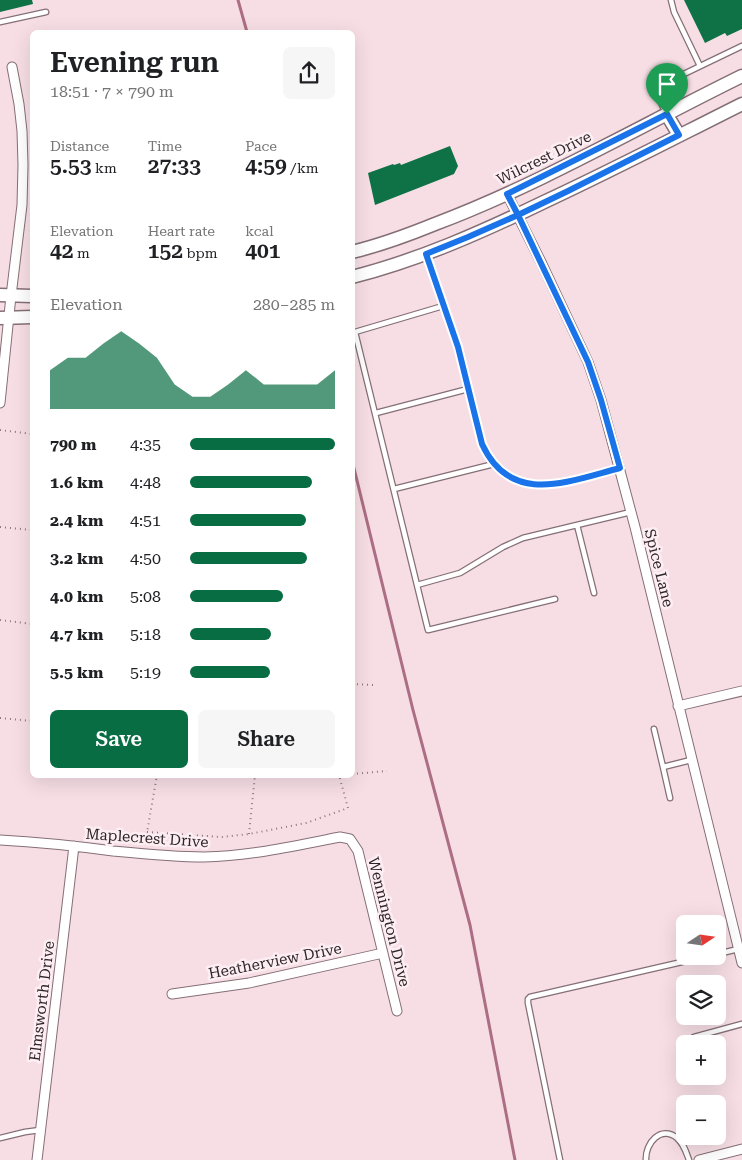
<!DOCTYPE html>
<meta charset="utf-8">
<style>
:root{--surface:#fff;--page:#f6f6f6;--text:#202124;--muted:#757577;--accent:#096d43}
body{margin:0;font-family:"Roboto Serif",serif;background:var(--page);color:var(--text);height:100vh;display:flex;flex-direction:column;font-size:19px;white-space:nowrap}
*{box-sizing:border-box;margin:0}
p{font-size:16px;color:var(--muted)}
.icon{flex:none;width:28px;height:28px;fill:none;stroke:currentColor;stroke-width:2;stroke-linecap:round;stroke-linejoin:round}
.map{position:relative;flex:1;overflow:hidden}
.panel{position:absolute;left:30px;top:30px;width:325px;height:748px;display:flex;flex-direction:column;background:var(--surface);border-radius:8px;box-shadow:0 5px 20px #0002}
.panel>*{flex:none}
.needle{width:32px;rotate:77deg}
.controls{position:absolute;left:676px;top:915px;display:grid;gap:10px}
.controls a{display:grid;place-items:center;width:50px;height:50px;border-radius:8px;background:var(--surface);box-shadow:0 5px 20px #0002;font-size:25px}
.pin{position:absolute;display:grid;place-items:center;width:42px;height:42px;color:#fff;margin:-51px -21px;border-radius:50% 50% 50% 0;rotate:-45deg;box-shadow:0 0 5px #0007}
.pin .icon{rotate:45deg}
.round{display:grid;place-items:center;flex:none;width:52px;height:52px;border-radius:8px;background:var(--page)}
.summary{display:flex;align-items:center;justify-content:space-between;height:85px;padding:0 20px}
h1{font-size:28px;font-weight:600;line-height:38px}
.figures{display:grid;grid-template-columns:repeat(3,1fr);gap:8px;height:85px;padding:5px 20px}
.figures div{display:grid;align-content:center}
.figures b{font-size:21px;font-weight:600}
.figures small{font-size:14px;font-weight:400}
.figures p{font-size:14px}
.chart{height:140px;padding:10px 20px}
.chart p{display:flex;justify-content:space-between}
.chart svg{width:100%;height:90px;margin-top:5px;fill:var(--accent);opacity:.7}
.button{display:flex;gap:10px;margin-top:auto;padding:10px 20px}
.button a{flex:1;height:58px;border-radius:8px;background:var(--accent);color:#fff;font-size:20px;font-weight:600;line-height:58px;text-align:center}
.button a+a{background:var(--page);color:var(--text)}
ul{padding:0 20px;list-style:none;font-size:16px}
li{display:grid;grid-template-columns:80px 60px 1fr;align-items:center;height:38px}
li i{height:12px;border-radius:6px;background:var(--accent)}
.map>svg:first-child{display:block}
</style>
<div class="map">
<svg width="742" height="1160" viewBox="0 0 742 1160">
<rect width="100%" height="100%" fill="#f7dee5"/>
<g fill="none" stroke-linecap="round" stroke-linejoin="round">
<path stroke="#ac6e84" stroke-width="3" d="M238 0 247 32
M352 460 413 710 470 925 515 1160"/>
</g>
<path fill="#0f7146" d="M0 0H32L33 4 0 12Z
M684 0H742V29L727 36 725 33 705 43Z
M450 146 458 166 454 174 375 205 368 173 393 164 394 165 400 163 401 165Z"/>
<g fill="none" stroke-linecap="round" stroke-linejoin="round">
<g stroke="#856f76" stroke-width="7">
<path id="service" d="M671 0 674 12 700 66
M0 22 46 12
M666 113 657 95 661 85 742 46
M426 256 457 347 483 445C511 507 569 481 620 468
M443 306 355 332 428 630 555 599
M376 413 468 389
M394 489 494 464
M577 525 594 593
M417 585 460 573 503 547 523 538 631 512
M654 729 663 767 691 760
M663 767 670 798
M718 954 738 949
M694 1037 742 1024
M0 1138 25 1132 40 1130
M560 1160 528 1003V999L530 997 708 956
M646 1160C645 1143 661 1125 677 1138 684 1144 686 1152 689 1160"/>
</g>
<g stroke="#856f76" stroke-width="11">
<path id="minor" d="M507 194 542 264 588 362 601 400 635 527 742 963
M0 403 11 296 22 205 23 165 22 131 19 104 12 67
M678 706 742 691
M0 840C38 842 76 846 113 851 144 854 174 857 204 857 250 856 295 846 340 837L350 839 358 851 397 1011
M172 994 249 983 383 953
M37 1160 74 846
M699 1160 742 1149"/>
</g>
<g stroke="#856f76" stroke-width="15">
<path id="secondary" d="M667 115 679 135
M352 252C381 245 408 235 435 224 541 184 640 126 742 76
M352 277C419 260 482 232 544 202 611 171 676 137 742 104
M0 295 32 296
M0 318 32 317"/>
</g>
<path stroke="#89797d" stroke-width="2" stroke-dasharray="1 4" stroke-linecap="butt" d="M0 430 32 434
M0 527 32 530
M0 620 32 624
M352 684 373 685
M0 718 32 721
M352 774 387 771
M303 777 318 775
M147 832 222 837 249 834 306 823 348 808 339 775
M249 834 255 775
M145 844 157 775"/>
<use href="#service" stroke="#fff" stroke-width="4.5"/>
<use href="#minor" stroke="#fff" stroke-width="9"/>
<use href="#secondary" stroke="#fff" stroke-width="12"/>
</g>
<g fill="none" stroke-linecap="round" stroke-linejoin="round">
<g stroke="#fff" stroke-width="10">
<path id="route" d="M667 114 507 194 518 215 468 237 426 254 458 347 482 444C511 507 569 481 620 468L601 400 588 362 518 215 568 191 679 135 667 114"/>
</g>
<use href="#route" stroke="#1a73e8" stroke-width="6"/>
</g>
<g text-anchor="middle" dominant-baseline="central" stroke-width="5" stroke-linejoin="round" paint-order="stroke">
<g font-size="15" fill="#2e2528" stroke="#fdeef3">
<text transform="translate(544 158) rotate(-26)">Wilcrest Drive</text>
<text transform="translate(659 568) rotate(76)">Spice Lane</text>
<text transform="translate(147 838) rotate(4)">Maplecrest Drive</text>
<text transform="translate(389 922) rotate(76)">Wennington Drive</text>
<text transform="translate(275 961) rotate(-11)">Heatherview Drive</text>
<text transform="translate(42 1001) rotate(-83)">Elmsworth Drive</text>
</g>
</g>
</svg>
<div class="controls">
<a><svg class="needle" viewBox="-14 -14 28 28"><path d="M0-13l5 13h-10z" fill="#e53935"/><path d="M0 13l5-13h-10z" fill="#757577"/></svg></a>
<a><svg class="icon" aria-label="layers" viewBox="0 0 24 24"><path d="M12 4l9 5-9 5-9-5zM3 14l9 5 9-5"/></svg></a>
<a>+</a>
<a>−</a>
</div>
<div class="pin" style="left:667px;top:114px;background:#1e9e55"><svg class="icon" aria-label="arrive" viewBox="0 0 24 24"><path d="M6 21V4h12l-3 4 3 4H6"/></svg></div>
<section class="panel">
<div class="summary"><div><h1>Evening run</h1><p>18:51 · 7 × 790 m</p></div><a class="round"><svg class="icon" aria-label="share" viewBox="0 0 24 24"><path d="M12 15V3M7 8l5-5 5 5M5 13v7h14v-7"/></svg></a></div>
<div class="figures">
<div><p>Distance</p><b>5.53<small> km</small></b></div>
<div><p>Time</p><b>27:33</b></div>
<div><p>Pace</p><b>4:59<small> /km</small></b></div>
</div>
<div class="figures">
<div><p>Elevation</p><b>42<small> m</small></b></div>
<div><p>Heart rate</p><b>152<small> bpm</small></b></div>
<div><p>kcal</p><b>401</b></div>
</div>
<div class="chart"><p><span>Elevation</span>280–285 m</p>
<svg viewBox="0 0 160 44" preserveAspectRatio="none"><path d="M0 44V25L10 19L20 19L30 12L40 6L50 12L60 19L70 32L80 38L90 38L100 32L110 25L120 32L130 32L140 32L150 32L160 25V44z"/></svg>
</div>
<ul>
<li><b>790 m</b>4:35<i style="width:100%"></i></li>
<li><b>1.6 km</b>4:48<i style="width:84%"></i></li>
<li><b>2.4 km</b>4:51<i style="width:80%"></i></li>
<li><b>3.2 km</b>4:50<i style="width:81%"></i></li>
<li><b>4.0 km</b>5:08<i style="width:64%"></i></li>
<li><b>4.7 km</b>5:18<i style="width:56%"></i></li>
<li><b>5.5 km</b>5:19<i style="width:55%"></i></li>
</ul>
<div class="button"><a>Save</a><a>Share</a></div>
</section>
</div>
